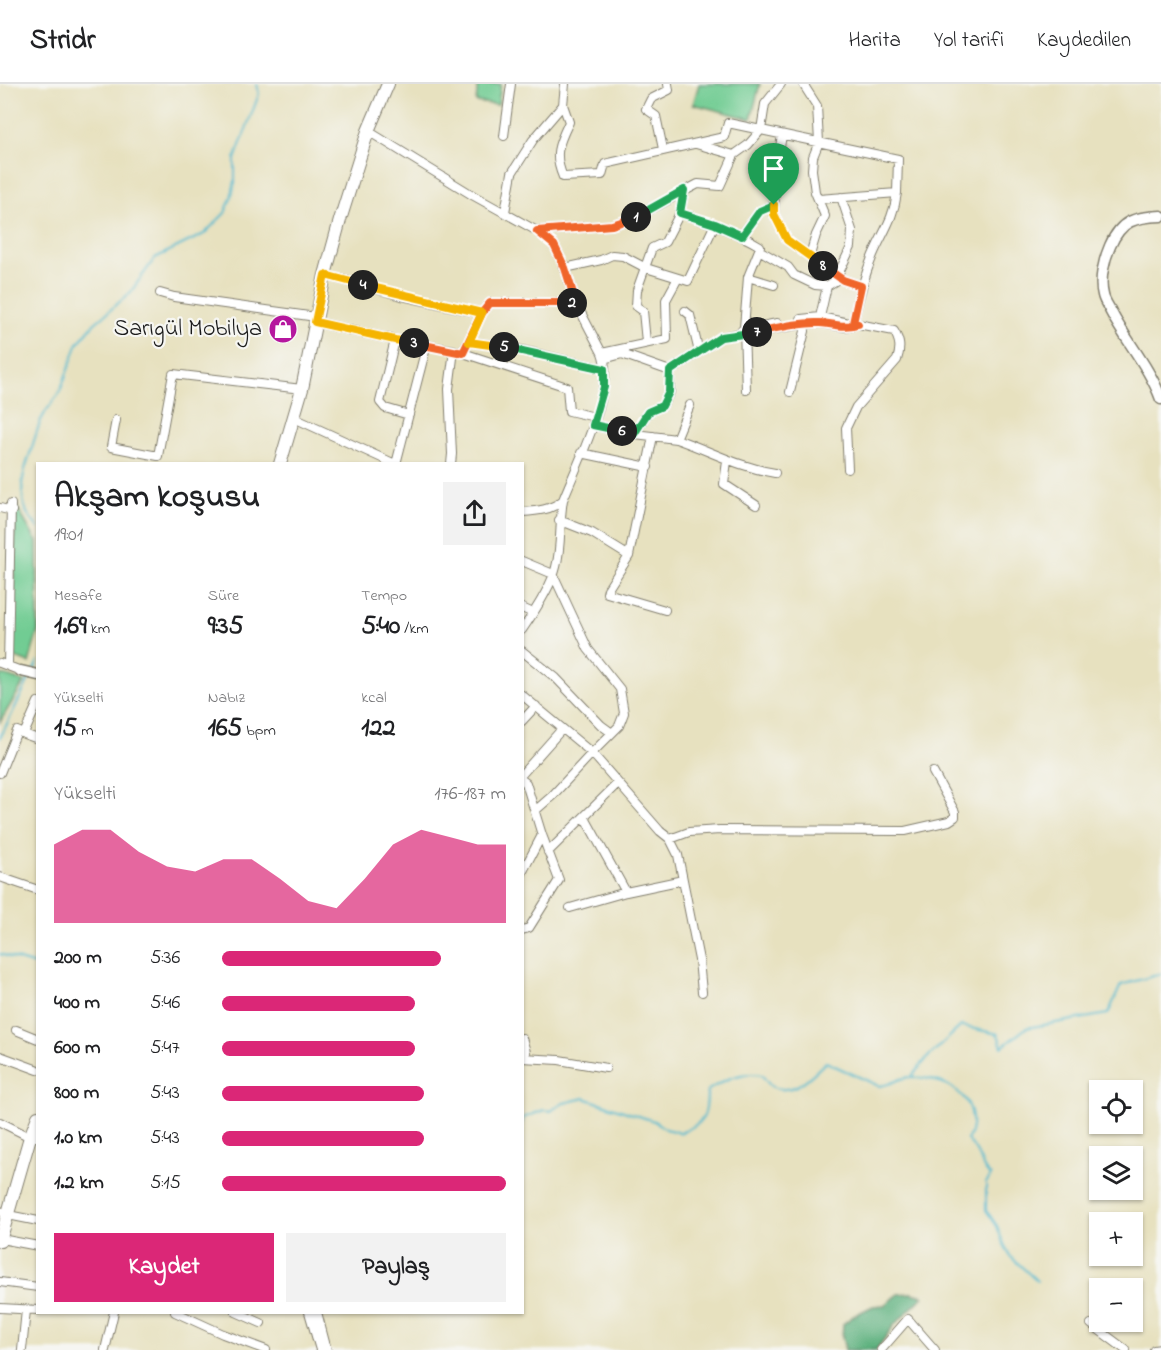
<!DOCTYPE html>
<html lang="tr">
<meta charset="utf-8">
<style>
:root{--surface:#fff;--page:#f2f2f2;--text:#202124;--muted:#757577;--line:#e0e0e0;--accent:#db2777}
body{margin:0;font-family:"Indie Flower",sans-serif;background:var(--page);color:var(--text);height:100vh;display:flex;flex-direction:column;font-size:22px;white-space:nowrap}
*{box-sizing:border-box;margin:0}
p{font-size:20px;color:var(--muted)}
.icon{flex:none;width:33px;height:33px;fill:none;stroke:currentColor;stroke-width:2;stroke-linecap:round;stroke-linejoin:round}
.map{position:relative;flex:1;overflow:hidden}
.drawer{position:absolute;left:36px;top:378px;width:488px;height:852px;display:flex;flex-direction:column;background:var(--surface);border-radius:0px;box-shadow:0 2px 4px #0004}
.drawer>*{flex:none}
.buttons{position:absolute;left:1089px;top:996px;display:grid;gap:12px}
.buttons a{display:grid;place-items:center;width:54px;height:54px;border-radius:0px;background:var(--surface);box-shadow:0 2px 4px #0004;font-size:30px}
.pin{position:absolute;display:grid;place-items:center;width:51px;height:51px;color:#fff;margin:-62px -26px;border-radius:50% 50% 50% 0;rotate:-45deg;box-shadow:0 0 6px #0007}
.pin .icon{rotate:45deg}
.km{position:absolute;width:30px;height:30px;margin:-15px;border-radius:50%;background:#222;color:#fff;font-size:16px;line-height:30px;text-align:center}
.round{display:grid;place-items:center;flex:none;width:63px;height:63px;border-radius:0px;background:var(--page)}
.headline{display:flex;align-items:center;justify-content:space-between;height:102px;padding:0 18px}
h1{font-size:33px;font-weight:700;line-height:45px}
.figures{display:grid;grid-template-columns:repeat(3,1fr);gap:9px;height:102px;padding:6px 18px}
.figures div{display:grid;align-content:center}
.figures b{font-size:26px;font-weight:700}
.figures small{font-size:16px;font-weight:400}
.figures p{font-size:16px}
.chart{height:168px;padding:12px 18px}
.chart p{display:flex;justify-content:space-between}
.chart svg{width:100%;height:108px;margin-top:6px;fill:var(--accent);opacity:.7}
.cta{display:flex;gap:12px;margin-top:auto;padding:12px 18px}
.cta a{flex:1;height:69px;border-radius:0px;background:var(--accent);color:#fff;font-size:24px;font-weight:700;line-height:69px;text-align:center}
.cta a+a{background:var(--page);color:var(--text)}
ul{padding:0 18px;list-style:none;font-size:20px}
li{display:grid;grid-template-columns:96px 72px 1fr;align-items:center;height:45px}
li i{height:15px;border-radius:8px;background:var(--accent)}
header{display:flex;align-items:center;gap:36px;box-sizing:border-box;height:84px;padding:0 30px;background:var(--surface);border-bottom:2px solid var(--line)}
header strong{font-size:28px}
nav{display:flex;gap:33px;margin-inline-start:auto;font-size:21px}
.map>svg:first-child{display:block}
</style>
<header>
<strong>Stridr</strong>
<nav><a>Harita</a><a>Yol tarifi</a><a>Kaydedilen</a></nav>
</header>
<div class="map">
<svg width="1161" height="1266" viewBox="0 0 1161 1266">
<rect width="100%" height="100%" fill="#f6f6f2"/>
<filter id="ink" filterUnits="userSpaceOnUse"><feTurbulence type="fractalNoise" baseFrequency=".0167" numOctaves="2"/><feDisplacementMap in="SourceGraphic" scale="12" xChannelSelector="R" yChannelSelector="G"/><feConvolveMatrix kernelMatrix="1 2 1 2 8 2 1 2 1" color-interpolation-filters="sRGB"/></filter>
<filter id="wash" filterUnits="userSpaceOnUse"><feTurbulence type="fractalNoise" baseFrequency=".008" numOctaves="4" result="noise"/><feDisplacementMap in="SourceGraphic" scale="24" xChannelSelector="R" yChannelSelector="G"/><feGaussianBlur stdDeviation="1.35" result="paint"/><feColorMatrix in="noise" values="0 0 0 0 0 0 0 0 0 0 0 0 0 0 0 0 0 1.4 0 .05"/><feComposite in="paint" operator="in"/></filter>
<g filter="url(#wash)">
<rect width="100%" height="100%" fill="#e7e1bf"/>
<path fill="#71cc93" stroke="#467458" stroke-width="1.5" d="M478 0H501L498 21 476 18Z
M699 0H760L751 35 693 20Z
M15 420 37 458 38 547 29 579 13 573Z
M0 590 24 598 0 638Z"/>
<path fill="#5cb07d" stroke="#3c664c" stroke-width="1.5" d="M911 1209 924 1212 895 1240 876 1266H845L842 1253 843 1240 855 1231 873 1222 884 1221 898 1210Z"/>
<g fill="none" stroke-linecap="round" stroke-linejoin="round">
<path stroke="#51b9cf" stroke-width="2" d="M38 444 27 429 23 417 22 399 25 385 40 338 46 327 59 310 78 259 94 240 130 209 155 174 204 150 225 129 231 114 235 98V75L259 10 257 0
M34 586 38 577
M0 654 30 593
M0 870 38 882
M912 992 928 973 961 942 998 950 1002 963 1026 944 1108 930 1121 901 1161 890
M522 1039 523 1034 544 1026 551 1027 560 1020 584 1014 654 1037 666 1045 680 1049C704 1038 707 1035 707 1007 725 995 740 987 762 991 764 994 768 1000 771 1002 793 1014 811 991 826 978L879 1002C891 1001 900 993 911 993 937 993 970 1006 972 1034 973 1043 972 1049 967 1056 981 1067 980 1085 991 1092L986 1099V1126L997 1142 1002 1156 1010 1172 1037 1197"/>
</g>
</g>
<g filter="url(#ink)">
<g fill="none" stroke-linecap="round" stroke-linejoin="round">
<g stroke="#827e6e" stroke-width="10">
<path id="street" d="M803 0 817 22 819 58 813 73 812 86 815 108 825 132 816 151 810 171
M563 21 569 38C559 59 553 70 563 93L602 91 605 80 724 53 728 39 761 46 765 20 781 0
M368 47 474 112 537 147 554 161 565 184 576 219 602 269C616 305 577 380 563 416 552 426 537 427 522 428
M782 51 776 87 774 130 787 156 843 196 861 202
M504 52 511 0
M696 60 734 71
M663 65 656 32 646 25 651 15 669 6 668 0
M684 106 680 129C708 138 735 147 760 162L759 166 788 183 794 191 815 201 827 202 835 197 851 163 852 146 841 113
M505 128 512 89 533 56 563 21 565 0
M537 147 612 141 634 134 698 100 720 102 734 71 748 61 761 46 898 75 897 109 819 115
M742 151 760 127 774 121
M565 184 601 176 612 171 623 172 646 184 688 197 715 140
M325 191 402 212 482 229
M748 193 774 201
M160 209 174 213 316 233
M685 227 690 231 699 268
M820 233 827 202
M801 235 820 233 854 240
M315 238 395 256 454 266 567 303 569 327 595 333
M853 239C858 216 864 193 873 171 883 148 894 134 897 109
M742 246 777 239
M395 256 380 318 385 324 409 331
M469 258 514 264 604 285
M646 258 643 227 636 222 637 206 652 164 665 158 680 129
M463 269 482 229 490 219H576
M602 269 667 255 666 216 678 194
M604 275 622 270 670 287 721 253 736 250H745L804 240 820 239 845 243 858 240 894 247C900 257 901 264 897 276L856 323 846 344 848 385
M746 306 744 244 748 193 759 166
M790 308 805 247 804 240
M690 321 676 355C711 367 738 383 775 389
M294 334 395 380
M116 336 111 363 158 372 173 290 302 305
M593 341 635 350 676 355
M635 350 648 328 662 322 670 308V287
M653 352 629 472 608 505 607 509 665 526
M581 369 648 383
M727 377 724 400 756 421
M396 380 427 260
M451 380 452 370 449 305 454 266
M0 424 12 427
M559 436 592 449 629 472
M522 477 553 490 588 565 620 605 624 629 619 642 592 669 552 712 536 726
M522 524 533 529
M522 546C533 530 552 501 556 483 562 461 559 438 563 416
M522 567 556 594 601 641 612 649
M0 579 21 587
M8 581 11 420
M522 611 592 669 660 747 670 755 678 771 699 876 702 908
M38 618 24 650 38 655
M522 637 536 622
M0 689 17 647 24 650
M522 690 562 645
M522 696 526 699 542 751 559 796 529 844 522 846
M585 734 626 808
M670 755 689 748 720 746 905 747 949 737 955 733V728L933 688
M548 768 618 699
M522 789 542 751
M0 793 38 806
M570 824 626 808 683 796
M16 946 38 955
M522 954 526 968
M0 972 38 986
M522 974 559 976 606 984
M0 1038 30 1053H38
M0 1127 8 1131 38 1137
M1 1155 38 1162
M0 1198 38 1203
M0 1224 38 1226
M175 1228 223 1250 266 1266
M236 1228 261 1239
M309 1228 320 1266
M317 1228 327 1266
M1091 1240 1126 1266
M22 1266 26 1226
M105 1266 114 1228
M881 1266 908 1235 935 1266
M1154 1266 1161 1265"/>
</g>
<g stroke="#827e6e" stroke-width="13">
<path id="secondary" d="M1161 132C1135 133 1121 136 1110 162 1104 176 1099 196 1103 211 1104 217 1109 223 1111 228 1126 257 1150 284 1161 315
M21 587 38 591"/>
</g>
<g stroke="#827e6e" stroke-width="14">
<path id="primary" d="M280 380 302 305 325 191 340 136 368 47 388 0
M0 1157 30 1053 38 1033"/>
</g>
<use href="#street" stroke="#fff" stroke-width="8"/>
<use href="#secondary" stroke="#fff" stroke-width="10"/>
<use href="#primary" stroke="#fff" stroke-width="12"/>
</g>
</g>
<g fill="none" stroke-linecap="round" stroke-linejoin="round" filter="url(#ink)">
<g stroke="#fff" stroke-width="12">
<path id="split-1" d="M636 133 684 106 680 129 715 140 742 152 760 127 774 121"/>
</g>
<g stroke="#fff" stroke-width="12">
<path id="split-2" d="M572 219H576L565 184 554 161 537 147 612 141 636 133"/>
</g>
<g stroke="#fff" stroke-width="12">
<path id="split-3" d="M414 259 463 269 482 229 490 219H572"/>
</g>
<g stroke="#fff" stroke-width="12">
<path id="split-4" d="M363 201 325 191 315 238 395 256 414 259"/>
</g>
<g stroke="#fff" stroke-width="12">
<path id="split-5" d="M363 201 482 229 469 258 504 263"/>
</g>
<g stroke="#fff" stroke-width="12">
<path id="split-6" d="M504 263 604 285V303L593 341 622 347"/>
</g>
<g stroke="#fff" stroke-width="12">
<path id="split-7" d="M622 347 634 350 648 328 662 322 669 308 670 287 721 253 757 248"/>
</g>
<g stroke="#fff" stroke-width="12">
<path id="split-8" d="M757 248C777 244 799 238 820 239 835 240 843 244 858 240L853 239 861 202 843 196 823 182"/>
</g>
<g stroke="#fff" stroke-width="12">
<path id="split-9" d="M774 121V130L787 156 823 182"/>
</g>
<use href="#split-1" stroke="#22a559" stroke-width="8"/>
<use href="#split-2" stroke="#f0652b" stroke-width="8"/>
<use href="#split-3" stroke="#f0652b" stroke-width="8"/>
<use href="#split-4" stroke="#f5b400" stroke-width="8"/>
<use href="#split-5" stroke="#f5b400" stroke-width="8"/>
<use href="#split-6" stroke="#22a559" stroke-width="8"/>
<use href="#split-7" stroke="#22a559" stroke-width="8"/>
<use href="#split-8" stroke="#f0652b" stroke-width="8"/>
<use href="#split-9" stroke="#f5b400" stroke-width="8"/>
</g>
<defs>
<g id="shop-disc" transform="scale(1.5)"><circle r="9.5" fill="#b5179e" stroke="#f6f6f2"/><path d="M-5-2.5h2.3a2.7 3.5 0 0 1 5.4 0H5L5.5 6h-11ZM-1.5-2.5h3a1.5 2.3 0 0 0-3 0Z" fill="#fff"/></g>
</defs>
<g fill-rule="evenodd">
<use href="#shop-disc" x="283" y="245"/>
</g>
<g text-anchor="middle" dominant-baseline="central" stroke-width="4.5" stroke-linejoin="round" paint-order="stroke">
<g font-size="24" fill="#1c1c1c" stroke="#f6f6f2" text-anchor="end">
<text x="262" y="245">Sarıgül Mobilya</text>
</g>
</g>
</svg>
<div class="buttons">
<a><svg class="icon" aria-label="locate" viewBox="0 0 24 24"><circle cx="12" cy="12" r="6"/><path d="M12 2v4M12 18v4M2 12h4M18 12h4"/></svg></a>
<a><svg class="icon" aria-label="layers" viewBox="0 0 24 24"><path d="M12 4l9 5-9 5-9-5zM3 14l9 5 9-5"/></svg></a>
<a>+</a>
<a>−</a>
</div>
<div class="pin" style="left:774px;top:121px;background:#1e9e55"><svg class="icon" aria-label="arrive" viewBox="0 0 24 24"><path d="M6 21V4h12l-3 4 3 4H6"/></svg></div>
<b class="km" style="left:636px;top:133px">1</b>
<b class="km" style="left:572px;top:219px">2</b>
<b class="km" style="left:414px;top:259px">3</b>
<b class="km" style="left:363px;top:201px">4</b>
<b class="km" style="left:504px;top:263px">5</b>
<b class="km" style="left:622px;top:347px">6</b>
<b class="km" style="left:757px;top:248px">7</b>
<b class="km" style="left:823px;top:182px">8</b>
<section class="drawer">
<div class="headline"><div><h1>Akşam koşusu</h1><p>19:01</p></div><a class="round"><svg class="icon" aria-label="share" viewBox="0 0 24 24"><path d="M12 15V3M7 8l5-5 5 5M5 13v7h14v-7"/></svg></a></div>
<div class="figures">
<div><p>Mesafe</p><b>1.69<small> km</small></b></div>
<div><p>Süre</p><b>9:35</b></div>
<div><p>Tempo</p><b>5:40<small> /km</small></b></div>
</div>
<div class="figures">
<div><p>Yükselti</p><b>15<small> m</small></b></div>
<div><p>Nabız</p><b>165<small> bpm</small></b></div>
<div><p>kcal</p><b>122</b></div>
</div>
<div class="chart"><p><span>Yükselti</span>176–187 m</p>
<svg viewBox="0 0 160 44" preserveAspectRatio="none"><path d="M0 44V12L10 6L20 6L30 15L40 21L50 23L60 18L70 18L80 26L90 35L100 38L110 26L120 12L130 6L140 9L150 12L160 12V44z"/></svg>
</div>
<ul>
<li><b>200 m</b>5:36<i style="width:77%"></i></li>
<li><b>400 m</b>5:46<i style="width:68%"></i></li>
<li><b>600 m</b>5:47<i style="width:68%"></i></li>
<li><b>800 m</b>5:43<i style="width:71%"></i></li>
<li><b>1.0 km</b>5:43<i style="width:71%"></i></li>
<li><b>1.2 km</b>5:15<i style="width:100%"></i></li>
</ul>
<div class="cta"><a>Kaydet</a><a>Paylaş</a></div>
</section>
</div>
